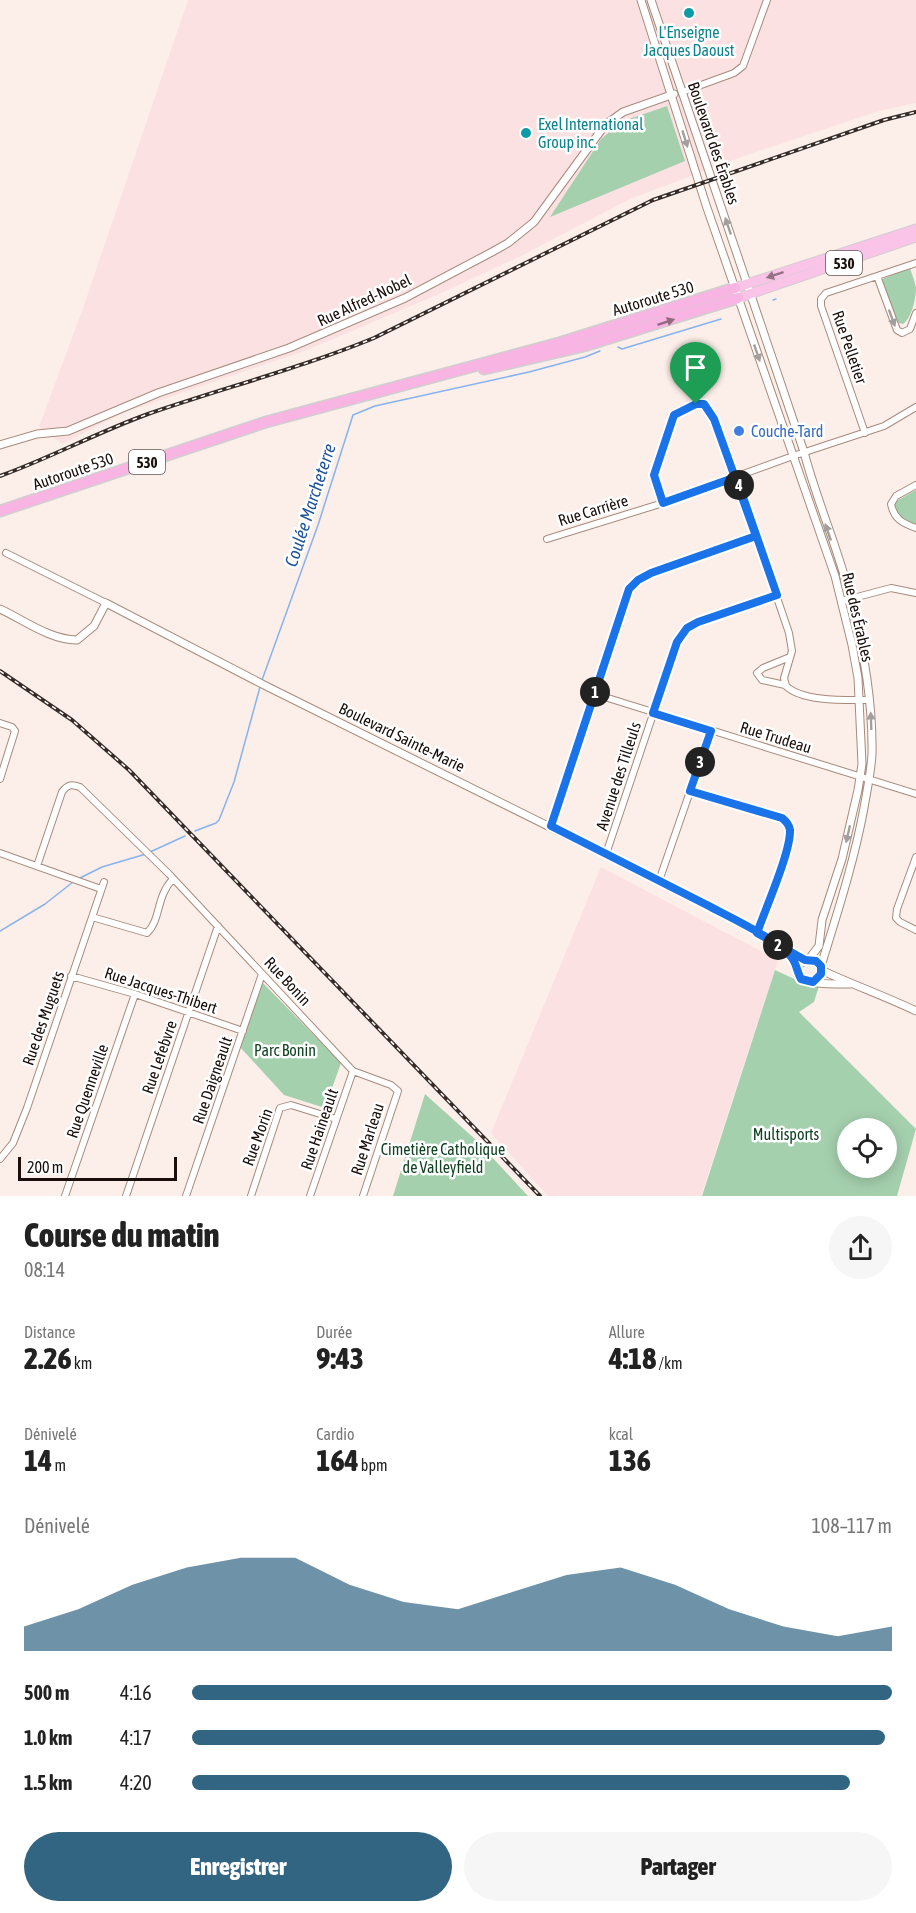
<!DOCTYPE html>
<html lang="fr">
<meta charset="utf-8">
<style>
:root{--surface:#fff;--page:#f6f6f6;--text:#222;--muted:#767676;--accent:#326582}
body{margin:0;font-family:"Asap Condensed",sans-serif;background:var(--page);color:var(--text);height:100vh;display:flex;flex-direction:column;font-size:22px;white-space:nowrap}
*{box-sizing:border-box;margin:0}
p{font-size:20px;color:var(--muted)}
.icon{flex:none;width:33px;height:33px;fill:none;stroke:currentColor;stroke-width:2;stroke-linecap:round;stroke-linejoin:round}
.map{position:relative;height:1196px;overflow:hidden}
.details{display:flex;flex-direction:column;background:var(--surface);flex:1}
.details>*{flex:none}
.tools{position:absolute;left:837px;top:1118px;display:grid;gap:12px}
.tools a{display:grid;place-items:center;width:60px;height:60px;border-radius:50%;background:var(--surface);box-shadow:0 3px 15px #0003;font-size:30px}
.scale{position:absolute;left:18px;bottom:15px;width:159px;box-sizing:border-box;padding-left:6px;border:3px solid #1a0f0a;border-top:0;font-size:16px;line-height:21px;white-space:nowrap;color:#1a0f0a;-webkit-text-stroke:4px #fff;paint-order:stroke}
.pin{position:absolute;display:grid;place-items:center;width:51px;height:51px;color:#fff;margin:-62px -26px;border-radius:50% 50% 50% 0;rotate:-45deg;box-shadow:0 0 6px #0007}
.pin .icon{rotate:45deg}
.km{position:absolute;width:30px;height:30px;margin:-15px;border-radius:50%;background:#222;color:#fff;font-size:16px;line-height:30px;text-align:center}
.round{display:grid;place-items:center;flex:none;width:63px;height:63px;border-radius:32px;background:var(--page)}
.summary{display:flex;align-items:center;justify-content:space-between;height:102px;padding:0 24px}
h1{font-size:33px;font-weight:800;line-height:45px}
.metrics{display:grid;grid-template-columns:repeat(3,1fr);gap:9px;height:102px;padding:6px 24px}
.metrics div{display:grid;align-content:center}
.metrics b{font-size:30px;font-weight:800}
.metrics small{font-size:16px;font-weight:400}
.metrics p{font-size:16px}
.chart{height:168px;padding:12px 24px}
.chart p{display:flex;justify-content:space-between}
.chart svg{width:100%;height:108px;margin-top:6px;fill:var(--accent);opacity:.7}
.action{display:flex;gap:12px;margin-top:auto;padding:12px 24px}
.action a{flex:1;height:69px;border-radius:36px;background:var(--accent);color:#fff;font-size:24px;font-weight:800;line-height:69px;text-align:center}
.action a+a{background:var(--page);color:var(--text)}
ul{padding:0 24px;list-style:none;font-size:20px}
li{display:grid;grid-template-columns:96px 72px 1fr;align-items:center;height:45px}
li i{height:15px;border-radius:8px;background:var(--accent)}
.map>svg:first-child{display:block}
</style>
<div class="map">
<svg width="916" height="1196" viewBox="0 0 916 1196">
<rect width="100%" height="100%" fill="#fcefe9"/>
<path fill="#fce1e2" d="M188 0H916V103L879 111 744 156 630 199 523 255 437 295 307 350 123 413 62 444 39 427 82 311Z
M601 867 778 960 701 1196H548L491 1133Z"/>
<path fill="#a5d0ae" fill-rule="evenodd" d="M667 106 685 161 550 217 601 139 623 121Z
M910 268C912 275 915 281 916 288 916 298 912 318 903 324L899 323 895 317 882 279Z
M916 490V525C904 522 897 518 894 505L898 500Z
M775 970 803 983 819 986 814 1002 799 1012 916 1129 897 1196H702ZM848 1128H886V1167H848Z
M262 982 341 1063 325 1108 284 1095 239 1046Z
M425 1094 476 1140 528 1196H393Z"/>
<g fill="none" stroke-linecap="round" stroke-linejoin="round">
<path stroke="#87b2ee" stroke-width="1.5" d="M773 300 776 299
M618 347 622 349 721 319
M262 680 318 525 353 415 375 406 529 372 585 357 600 351
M195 831 216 823 219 820 234 782 260 687
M150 852 185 836
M80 878 102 867 146 854
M0 931 45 904 73 882"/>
<g stroke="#a78a7c" stroke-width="8">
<path id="minor" d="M682 92 734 73 743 66 767 0
M877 276 897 330 902 333 910 329 916 313
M865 433 821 306V299L826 293 916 263
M916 485 896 496 891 504C894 519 902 523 916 528
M663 503 654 475 674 415 696 404H704L714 419 736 477 789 633 792 651 784 678 786 686C803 702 846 700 869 700
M547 539 663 503 793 456 884 426 916 407
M6 553 106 603
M842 601 891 588 916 593
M785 685 762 680 757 673 763 668 790 657
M595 694 916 794
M0 723 12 727 15 731 0 779
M690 791 782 818C786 821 789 825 789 830 791 851 765 910 757 933
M551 826 629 589 638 580 651 573 756 536
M0 853 101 889
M606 854 679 637 693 624 777 595
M916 857 897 909 896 918 900 922 916 930
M37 866 62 792C68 784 72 784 80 787L169 874 353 1071 391 1085 398 1091 363 1196
M659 881 711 731
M92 917 147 933C161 920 156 896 173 879
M71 976 135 994 243 1031
M0 1159 13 1143 27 1108 104 882
M65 1196 135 994
M126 1196 218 926
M186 1196 262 974
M251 1196 280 1108 291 1105 336 1119
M310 1196 353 1071"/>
</g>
<g stroke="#a78a7c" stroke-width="9">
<path id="tertiary" d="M641 0 706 205 835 576 852 645 858 678 862 764 858 790 842 859 822 920 819 946 809 959 799 964C792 989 835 983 850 984
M651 0 804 452C817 502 839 550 851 600 864 651 873 702 872 754 871 772 867 790 864 808 854 862 837 914 821 966
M0 445 37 434 68 431 158 393 289 348 405 298 492 252 508 243 534 222 605 125 623 112 674 94
M0 609C24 620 50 640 77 640L94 626 106 603 266 686 705 904 805 960
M821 970C853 985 885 996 916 1011"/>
</g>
<g stroke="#d1cfce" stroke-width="11">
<path id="trunk" d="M735 288 916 229
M738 298 916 237"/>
</g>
<g stroke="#d1cfce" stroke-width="13">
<path id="motorway" d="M484 369 584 346 738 298
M0 511 266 422 559 343 735 288"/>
</g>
<use href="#minor" stroke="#fff" stroke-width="6"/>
<use href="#tertiary" stroke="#fff" stroke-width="7"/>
<use href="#trunk" stroke="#fac3e8" stroke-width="9"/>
<use href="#motorway" stroke="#f8b4e2" stroke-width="10"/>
<g stroke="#362b26" stroke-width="4">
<path id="rail" d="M0 476C50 458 98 432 148 414 223 388 301 368 374 338L653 200 884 120 916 112
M0 671 72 720 129 770 540 1196"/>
</g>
<use href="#rail" stroke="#fff" stroke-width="1.5" stroke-dasharray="4.5" stroke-linecap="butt"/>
</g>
<defs><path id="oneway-solid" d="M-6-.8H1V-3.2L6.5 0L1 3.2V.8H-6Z" transform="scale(1.5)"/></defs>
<g fill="#a39f9d">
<use href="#oneway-solid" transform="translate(685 139) rotate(73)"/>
<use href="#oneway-solid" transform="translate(728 226) rotate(-109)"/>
<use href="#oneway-solid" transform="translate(892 318) rotate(70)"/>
<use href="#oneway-solid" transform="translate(757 353) rotate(71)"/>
<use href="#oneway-solid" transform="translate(828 532) rotate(-109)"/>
<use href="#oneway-solid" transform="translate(871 721) rotate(-92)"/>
<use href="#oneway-solid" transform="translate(848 834) rotate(103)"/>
</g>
<use fill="#957284" href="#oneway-solid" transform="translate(775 275) rotate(162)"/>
<use fill="#946a81" href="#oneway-solid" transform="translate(666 322) rotate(-18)"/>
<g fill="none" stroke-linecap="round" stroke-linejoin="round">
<g stroke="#fff" stroke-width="12">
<path id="route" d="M696 404H704L714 419 756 536 651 573 638 580 629 589 551 826 705 904 707 905C727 916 781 941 792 958 797 965 797 972 801 979L813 982 821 974V966L816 961 805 960 757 933C765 910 791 851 790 830 789 824 786 821 782 818L690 791 711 731 653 713 677 642 687 628 698 622 777 595 736 477 663 503 654 475 674 415 696 404"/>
</g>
<use href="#route" stroke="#1a73e8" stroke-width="8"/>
</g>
<g fill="#0f9aa8" stroke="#fff" stroke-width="2">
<circle cx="689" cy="13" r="6"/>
<circle cx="526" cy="133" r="6"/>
</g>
<circle fill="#3f7fe0" stroke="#fff" stroke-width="2" cx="739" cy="431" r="6"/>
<g text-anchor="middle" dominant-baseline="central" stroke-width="5" stroke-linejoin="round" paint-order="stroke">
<g fill="#fff" stroke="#5f5754" stroke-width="1.5">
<rect x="826" y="251" width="36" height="24" rx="4.5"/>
<rect x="129" y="450" width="36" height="24" rx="4.5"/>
</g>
<g font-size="15" font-weight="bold" fill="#1a0f0a">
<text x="844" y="263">530</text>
<text x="147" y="462">530</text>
</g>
<g font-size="16" fill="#0d838f" stroke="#fff">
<text x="689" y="32">L'Enseigne<tspan x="689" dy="18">Jacques Daoust</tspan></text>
<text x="538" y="124" text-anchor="start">Exel International<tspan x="538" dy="18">Group inc.</tspan></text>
</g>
<g font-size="16" fill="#1a0f0a" stroke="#fff">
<text transform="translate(714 143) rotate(71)">Boulevard des Érables</text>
<text transform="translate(653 298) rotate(-17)">Autoroute 530</text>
<text transform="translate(364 300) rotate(-25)">Rue Alfred-Nobel</text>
<text transform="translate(850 347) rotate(71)">Rue Pelletier</text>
<text transform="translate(73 471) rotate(-19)">Autoroute 530</text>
<text transform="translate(593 510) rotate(-17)">Rue Carrière</text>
<text transform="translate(858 617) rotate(77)">Rue des Érables</text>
<text transform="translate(402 737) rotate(26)">Boulevard Sainte-Marie</text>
<text transform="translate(776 737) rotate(17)">Rue Trudeau</text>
<text transform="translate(618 776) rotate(-72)">Avenue des Tilleuls</text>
<text transform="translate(288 981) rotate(47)">Rue Bonin</text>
<text transform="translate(161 990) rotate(18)">Rue Jacques-Thibert</text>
<text transform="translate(43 1018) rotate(-71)">Rue des Muguets</text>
<text transform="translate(159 1057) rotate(-71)">Rue Lefebvre</text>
<text transform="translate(212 1080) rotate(-71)">Rue Daigneault</text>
<text transform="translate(87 1091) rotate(-71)">Rue Quenneville</text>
<text transform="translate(319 1129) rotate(-71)">Rue Haineault</text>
<text transform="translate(257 1137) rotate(-70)">Rue Morin</text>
<text transform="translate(367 1139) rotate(-72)">Rue Marleau</text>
</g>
<g font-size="16" fill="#366cbe" stroke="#fff" text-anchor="start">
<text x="751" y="431">Couche-Tard</text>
</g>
<g font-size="16" fill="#114222" stroke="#fff">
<text x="285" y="1050">Parc Bonin</text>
<text x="786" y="1134">Multisports</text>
<text x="443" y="1149">Cimetière Catholique<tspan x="443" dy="18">de Valleyfield</tspan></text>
</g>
<g font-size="18" font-style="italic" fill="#1e5299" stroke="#fff">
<text transform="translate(310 505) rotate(-72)">Coulée Marcheterre</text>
</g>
</g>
</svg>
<div class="tools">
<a><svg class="icon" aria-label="locate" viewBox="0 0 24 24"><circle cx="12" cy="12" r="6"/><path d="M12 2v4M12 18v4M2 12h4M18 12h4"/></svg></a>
</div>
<div class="scale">200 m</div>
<div class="pin" style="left:696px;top:404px;background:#1e9e55"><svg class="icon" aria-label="arrive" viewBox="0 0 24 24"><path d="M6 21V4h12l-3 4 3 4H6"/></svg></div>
<b class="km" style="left:595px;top:692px">1</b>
<b class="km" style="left:778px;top:945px">2</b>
<b class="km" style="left:700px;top:762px">3</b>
<b class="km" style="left:739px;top:485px">4</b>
</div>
<section class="details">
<div class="summary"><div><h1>Course du matin</h1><p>08:14</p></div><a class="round"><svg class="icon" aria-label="share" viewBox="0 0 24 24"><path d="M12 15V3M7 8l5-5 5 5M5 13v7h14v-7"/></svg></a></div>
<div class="metrics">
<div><p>Distance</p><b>2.26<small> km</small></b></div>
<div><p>Durée</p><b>9:43</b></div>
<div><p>Allure</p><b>4:18<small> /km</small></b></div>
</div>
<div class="metrics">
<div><p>Dénivelé</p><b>14<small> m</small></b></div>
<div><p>Cardio</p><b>164<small> bpm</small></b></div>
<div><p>kcal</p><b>136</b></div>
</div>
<div class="chart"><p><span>Dénivelé</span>108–117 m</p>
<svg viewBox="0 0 160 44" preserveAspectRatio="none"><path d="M0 44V34L10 27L20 17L30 10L40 6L50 6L60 17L70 24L80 27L90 20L100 13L110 10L120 17L130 27L140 34L150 38L160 34V44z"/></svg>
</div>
<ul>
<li><b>500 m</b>4:16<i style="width:100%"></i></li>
<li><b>1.0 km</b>4:17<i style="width:99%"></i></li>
<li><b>1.5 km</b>4:20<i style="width:94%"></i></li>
</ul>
<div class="action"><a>Enregistrer</a><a>Partager</a></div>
</section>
